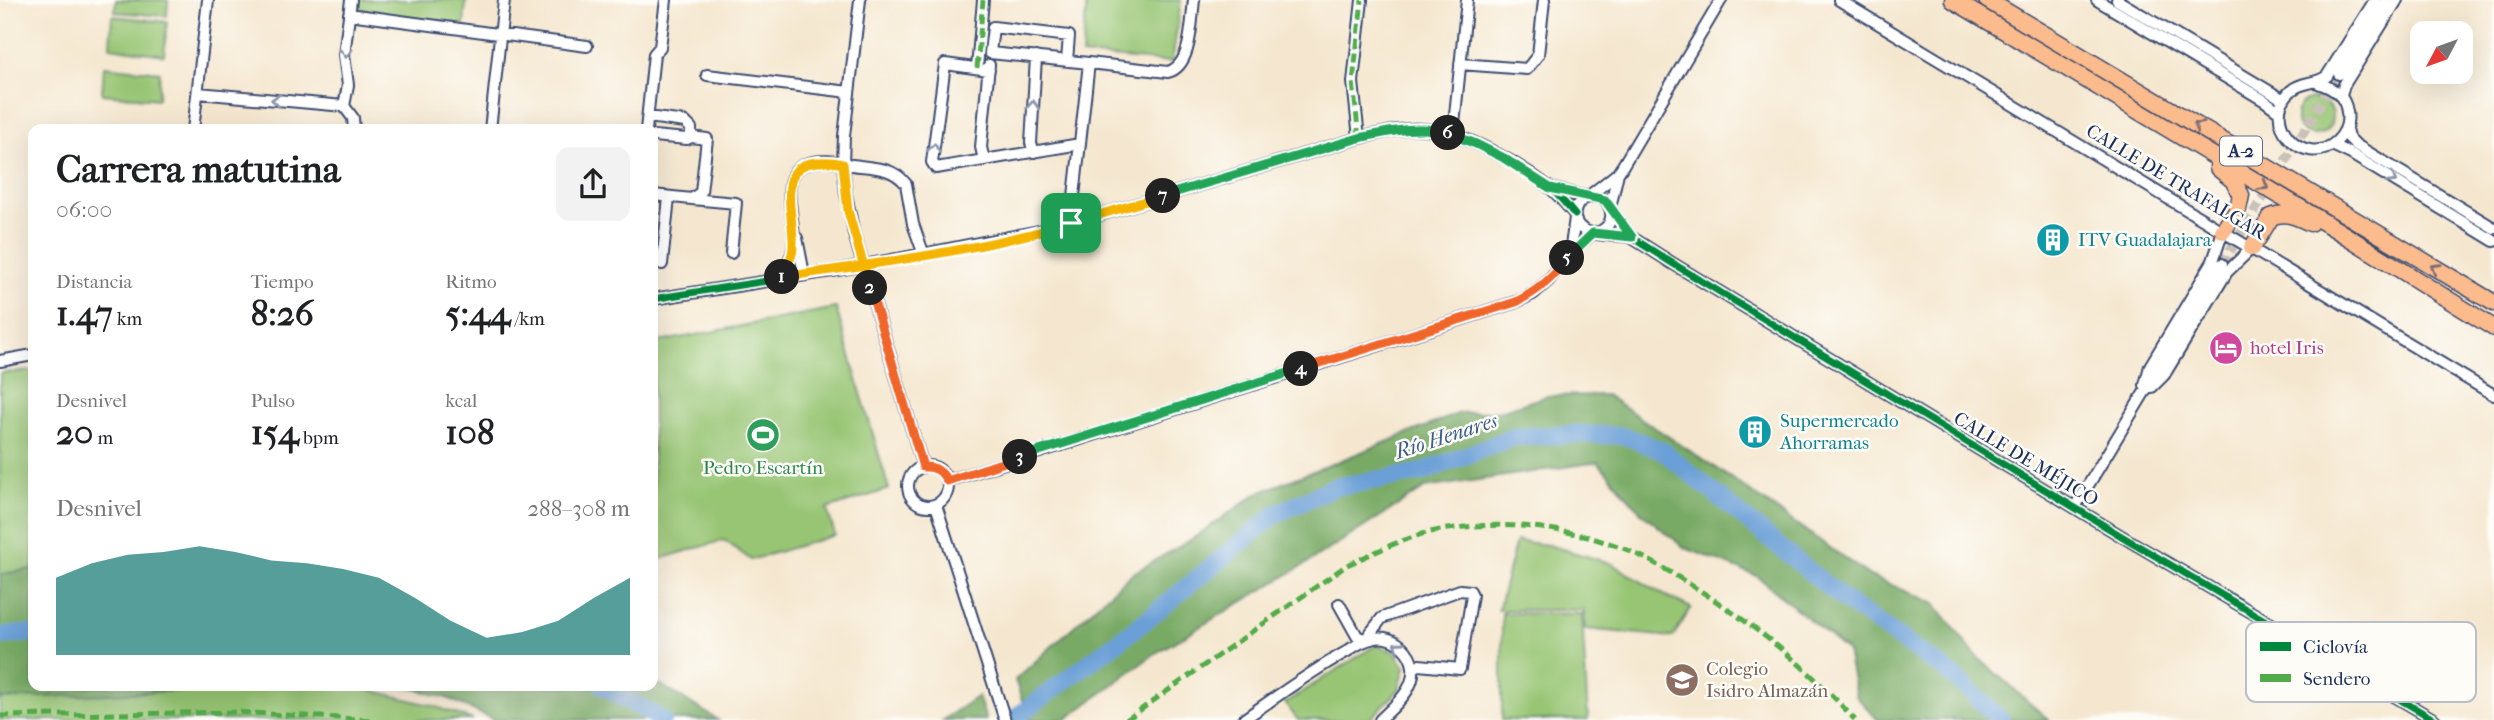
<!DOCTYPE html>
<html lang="es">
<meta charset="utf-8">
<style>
:root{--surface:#fff;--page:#f2f2f2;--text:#202124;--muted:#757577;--accent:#0f766e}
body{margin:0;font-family:"IM FELL French Canon",serif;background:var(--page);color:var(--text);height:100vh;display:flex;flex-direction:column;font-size:26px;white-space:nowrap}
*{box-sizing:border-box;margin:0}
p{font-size:23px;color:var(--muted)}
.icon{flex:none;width:38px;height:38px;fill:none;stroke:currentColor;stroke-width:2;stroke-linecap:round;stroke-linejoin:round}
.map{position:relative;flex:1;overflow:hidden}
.drawer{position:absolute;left:28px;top:124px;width:630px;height:567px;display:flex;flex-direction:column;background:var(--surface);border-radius:14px;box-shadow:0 7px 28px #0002}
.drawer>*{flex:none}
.needle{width:46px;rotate:229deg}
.fabs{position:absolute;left:2410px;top:21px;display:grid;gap:14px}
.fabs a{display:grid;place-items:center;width:63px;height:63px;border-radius:14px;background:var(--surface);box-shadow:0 7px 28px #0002;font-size:35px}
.pin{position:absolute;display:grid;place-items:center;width:60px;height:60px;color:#fff;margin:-30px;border-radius:14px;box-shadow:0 4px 10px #0006}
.km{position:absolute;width:35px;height:35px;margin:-18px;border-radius:50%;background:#222;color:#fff;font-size:19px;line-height:35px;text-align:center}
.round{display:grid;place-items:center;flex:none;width:74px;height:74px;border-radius:14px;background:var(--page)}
.summary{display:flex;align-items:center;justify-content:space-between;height:119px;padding:0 28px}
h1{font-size:38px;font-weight:700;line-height:52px}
.figures{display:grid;grid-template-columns:repeat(3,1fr);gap:10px;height:119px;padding:7px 28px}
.figures div{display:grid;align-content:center}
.figures b{font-size:35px;font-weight:700}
.figures small{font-size:19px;font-weight:400}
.figures p{font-size:19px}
.chart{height:196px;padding:14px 28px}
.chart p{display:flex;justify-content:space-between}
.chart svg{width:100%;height:126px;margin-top:7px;fill:var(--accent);opacity:.7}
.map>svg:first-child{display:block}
</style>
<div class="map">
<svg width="2494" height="720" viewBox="0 0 2494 720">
<rect width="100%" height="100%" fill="#fdfcf7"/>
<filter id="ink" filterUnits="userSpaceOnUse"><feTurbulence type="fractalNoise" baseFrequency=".0143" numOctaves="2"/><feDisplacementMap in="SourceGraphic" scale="14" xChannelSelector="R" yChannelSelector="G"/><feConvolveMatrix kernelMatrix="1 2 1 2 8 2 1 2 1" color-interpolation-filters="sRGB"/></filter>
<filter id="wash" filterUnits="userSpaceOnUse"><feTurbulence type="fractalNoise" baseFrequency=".00686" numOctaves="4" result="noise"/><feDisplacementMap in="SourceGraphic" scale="28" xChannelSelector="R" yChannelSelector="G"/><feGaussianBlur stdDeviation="1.57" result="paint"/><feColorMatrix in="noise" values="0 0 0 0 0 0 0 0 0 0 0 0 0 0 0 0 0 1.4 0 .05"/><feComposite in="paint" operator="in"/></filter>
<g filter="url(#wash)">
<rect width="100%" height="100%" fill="#f5e7cf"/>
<path fill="#97c573" stroke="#597a68" stroke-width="2" d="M116 0H168L167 16 115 12Z
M356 0H466L464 25 354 12Z
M1087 0H1181L1172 62 1082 55Z
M112 16 167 22 164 55 110 47Z
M104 66 160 72 158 99 102 94Z
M2296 117a18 18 0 1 1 36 0a18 18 0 1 1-36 0Z
M836 308 889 489 827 509 835 535 751 560 724 540 653 561V343Z
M33 371V571L0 577V373Z
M1516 541 1548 545 1610 563 1666 596 1691 608 1673 637 1585 629 1584 610H1498Z
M1502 613 1582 614 1588 720H1502Z
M1376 645 1395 652 1405 667 1399 690 1369 720H1298L1285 703Z
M355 686 434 706 473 720H0V687Z"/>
<path fill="#79aa65" stroke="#4a6c62" stroke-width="2" d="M1606 395 1738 483 1870 576 1934 603 1976 656 2049 720H1878L1856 696 1847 651 1757 576 1685 548 1641 512 1598 462 1425 488 1309 562 1154 654 1065 720H1029L1015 680 1130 575 1192 539 1258 493 1460 413 1500 411 1547 396Z
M33 569V686H278L0 699V574Z
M653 680 718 720H494L450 699 406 686H653Z
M978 696 986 720H943Z"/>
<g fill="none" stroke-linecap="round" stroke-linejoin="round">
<path stroke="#6b9fd7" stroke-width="18" d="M0 636 33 633
M603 686 662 720
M1012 720 1140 625 1276 514 1334 487 1420 473 1513 437 1579 434 1625 436 1663 451 1848 603 1951 674 2001 720"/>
</g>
</g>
<g filter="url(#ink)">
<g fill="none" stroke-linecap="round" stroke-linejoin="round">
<path stroke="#c9c2b8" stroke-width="10" stroke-dasharray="10 5" stroke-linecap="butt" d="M2222 264 2339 74"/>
<g stroke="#3c4b6f" stroke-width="14">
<path id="minor" d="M860 0 844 136 843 164 846 194 854 234 923 467
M1839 0 2494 395
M2097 0 2265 101 2280 112
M2117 0 2284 100
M349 14 587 46
M1067 61 1069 36 993 27 990 53 1089 63
M1460 64 1527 69 1538 55 1544 0
M977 68 983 0
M989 70 945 64 932 162 936 168 1080 144
M2339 74 2386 0
M707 75 849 92
M2318 83C2333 88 2345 95 2347 112 2349 123 2345 133 2337 141 2304 172 2257 119 2292 90 2303 81 2315 85 2327 76L2375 0
M198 93 344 106
M2341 96 2344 85 2397 0
M344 106 348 85 344 55 351 0
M344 106 353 118 354 130
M648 117 685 122 691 128V137L687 139 653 136
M2346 129 2348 137 2356 145 2494 228
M193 130 208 0
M490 130 504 0
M646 130 654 54 660 47 666 0
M1453 134 1467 0
M1359 138 1353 82 1362 0
M2332 145 2351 154 2494 241
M1034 152 1031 143 1036 57
M984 160 981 147 989 65
M1550 188 1588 197
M653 195 692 199 701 192 707 139 691 137
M1589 196 1618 173 1622 167 1721 0
M692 199 736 203 731 253
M1610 208 1618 173
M1611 210 1631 237 1672 263 2123 537 2435 720
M1071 223 1089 63 1168 72C1192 66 1191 22 1194 0
M1596 233C1612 228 1616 213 1605 200 1578 186 1563 221 1586 231 1599 237 1618 235 1631 237
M797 238 804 274
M1570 253 1575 218
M897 259 1059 227 1359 138C1379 134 1402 127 1423 129 1463 131 1518 163 1549 187 1559 195 1567 206 1575 215
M662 264 669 197
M778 278C783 271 789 262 792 254 802 220 764 161 826 161 834 161 844 164 852 165 872 168 892 166 906 184L913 224 924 255
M653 299 832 271
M0 361 33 355
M2145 385 2150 366 2213 261 2223 231
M2152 387 2164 375 2227 272 2252 248
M908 486a20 20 0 1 1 40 0a20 20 0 1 1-40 0Z
M947 481 1516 302 1533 294 1549 280 1570 253 1593 233
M936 505 1005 720
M2075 507 2222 264
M1339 604 1357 636 1365 640 1382 618 1460 590 1470 591 1472 595 1460 669 1419 665 1413 668
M1243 720C1277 696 1310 672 1346 652 1355 646 1363 640 1375 638 1391 635 1407 647 1412 662 1419 687 1395 705 1380 720"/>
</g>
<g stroke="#3c4b6f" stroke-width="19">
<path id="highway" d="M1953 0 2332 227 2494 328
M1987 0 2494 303
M2218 168 2233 180 2241 195 2238 209 2223 231
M2252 248 2271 217C2285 211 2297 216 2310 223"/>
</g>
<use href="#minor" stroke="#fff" stroke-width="10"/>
<use href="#highway" stroke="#fbbb8c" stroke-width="16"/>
<g stroke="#3c4b6f" stroke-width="14" stroke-linecap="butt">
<path id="minor-bridge" d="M832 271 897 259"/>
</g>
<use href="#minor-bridge" stroke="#fff" stroke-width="10"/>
<path stroke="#52ab49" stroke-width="5" stroke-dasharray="10 5" stroke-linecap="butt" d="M977 68 983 0
M1359 138 1353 82 1362 0
M0 716 234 712 374 720
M1126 720 1347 565C1376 552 1409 535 1441 530 1496 521 1553 525 1605 542 1636 551 1664 568 1691 585 1752 623 1807 666 1855 720"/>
<g stroke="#fdfcf7" stroke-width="11">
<path id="cycleway" d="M1611 210 1631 237 1672 263 2123 537 2435 720
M653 299C788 276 926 261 1059 227 1160 200 1259 167 1359 138 1379 134 1402 127 1423 129 1463 131 1518 163 1549 187 1559 195 1567 206 1575 215"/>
</g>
<use href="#cycleway" stroke="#00873e" stroke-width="7"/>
</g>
<defs><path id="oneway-chevron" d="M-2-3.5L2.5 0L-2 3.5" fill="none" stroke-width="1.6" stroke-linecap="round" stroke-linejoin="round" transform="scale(1.75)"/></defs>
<g stroke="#8d97ae">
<use href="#oneway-chevron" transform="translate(346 53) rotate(90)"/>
<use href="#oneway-chevron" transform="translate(276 100) rotate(-175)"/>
<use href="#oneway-chevron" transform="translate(1033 105) rotate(-86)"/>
<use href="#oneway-chevron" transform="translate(934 148) rotate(-82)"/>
<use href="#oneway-chevron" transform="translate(2392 179) rotate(31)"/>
<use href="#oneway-chevron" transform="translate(1398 646) rotate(-145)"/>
</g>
<g stroke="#806e73">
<use href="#oneway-chevron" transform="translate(2198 126) rotate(-149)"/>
<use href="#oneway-chevron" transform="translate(2264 186) rotate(31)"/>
<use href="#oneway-chevron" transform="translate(2435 268) rotate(-149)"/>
</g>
</g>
<g fill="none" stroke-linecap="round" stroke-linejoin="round" filter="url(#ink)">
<g stroke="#fff" stroke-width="14">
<path id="split-1" d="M782 277C876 264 981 250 1071 223"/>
</g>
<g stroke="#fff" stroke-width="14">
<path id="split-2" d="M782 277 778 278C783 271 790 262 792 254 799 227 772 170 811 163 823 161 831 161 843 164L848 211 870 288"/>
</g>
<g stroke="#fff" stroke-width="14">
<path id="split-3" d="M870 288 923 467C935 466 942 471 947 481L1020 457"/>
</g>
<g stroke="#fff" stroke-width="14">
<path id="split-4" d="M1020 457 1301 369"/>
</g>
<g stroke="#fff" stroke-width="14">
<path id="split-5" d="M1301 369 1516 302C1538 291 1554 278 1567 258"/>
</g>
<g stroke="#fff" stroke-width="14">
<path id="split-6" d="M1448 133 1476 144 1502 157 1550 188 1605 200 1632 237 1593 233 1567 258"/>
</g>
<g stroke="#fff" stroke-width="14">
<path id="split-7" d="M1163 196 1359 138C1388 132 1419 124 1448 133"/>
</g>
<g stroke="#fff" stroke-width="14">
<path id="split-8" d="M1071 223 1163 196"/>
</g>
<use href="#split-1" stroke="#f5b400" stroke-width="9"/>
<use href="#split-2" stroke="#f5b400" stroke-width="9"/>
<use href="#split-3" stroke="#f0652b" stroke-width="9"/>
<use href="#split-4" stroke="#22a559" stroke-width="9"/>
<use href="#split-5" stroke="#f0652b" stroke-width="9"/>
<use href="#split-6" stroke="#22a559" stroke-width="9"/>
<use href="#split-7" stroke="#22a559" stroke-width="9"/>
<use href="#split-8" stroke="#f5b400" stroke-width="9"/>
</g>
<defs>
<g id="building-disc" transform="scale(1.75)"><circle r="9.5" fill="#0f9aa8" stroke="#fdfcf7"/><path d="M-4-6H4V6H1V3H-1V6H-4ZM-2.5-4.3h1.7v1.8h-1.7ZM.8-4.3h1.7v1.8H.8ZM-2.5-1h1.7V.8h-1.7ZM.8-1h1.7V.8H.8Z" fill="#fff"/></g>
<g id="hotel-disc" transform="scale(1.75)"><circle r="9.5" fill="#d1479c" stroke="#fdfcf7"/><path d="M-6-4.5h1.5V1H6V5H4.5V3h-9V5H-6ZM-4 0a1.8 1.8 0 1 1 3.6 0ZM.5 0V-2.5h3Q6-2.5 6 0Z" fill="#fff"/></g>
<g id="stadium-disc" transform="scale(1.75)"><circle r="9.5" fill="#2e9e5b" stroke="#fdfcf7"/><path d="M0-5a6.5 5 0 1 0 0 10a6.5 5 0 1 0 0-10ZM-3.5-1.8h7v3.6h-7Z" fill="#fff"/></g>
<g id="school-disc" transform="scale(1.75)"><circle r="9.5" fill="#8d6e63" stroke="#fdfcf7"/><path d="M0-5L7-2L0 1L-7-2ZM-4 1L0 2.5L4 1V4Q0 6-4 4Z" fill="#fff"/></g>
</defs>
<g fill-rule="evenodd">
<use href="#building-disc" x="2053" y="240"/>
<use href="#hotel-disc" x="2226" y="348"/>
<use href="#building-disc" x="1755" y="432"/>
<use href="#stadium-disc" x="763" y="435"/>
<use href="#school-disc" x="1682" y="680"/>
</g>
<g text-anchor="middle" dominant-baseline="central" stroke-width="5" stroke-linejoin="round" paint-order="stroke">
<rect fill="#fdfcf7" stroke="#5f6c8c" stroke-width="2" x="2220" y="136.5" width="42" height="29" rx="5"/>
<g font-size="18" font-weight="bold" fill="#1b2f5e">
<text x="2241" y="151">A-2</text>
</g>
<g font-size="19" fill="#1b2f5e" stroke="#fdfcf7">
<text transform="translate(2176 182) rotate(31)">CALLE DE TRAFALGAR</text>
<text transform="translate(2026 459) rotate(31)">CALLE DE MÉJICO</text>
</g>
<g font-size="19" fill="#0d838f" stroke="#fdfcf7" text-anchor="start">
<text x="2078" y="240">ITV Guadalajara</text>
<text x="1780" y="421">Supermercado<tspan x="1780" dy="22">Ahorramas</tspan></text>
</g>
<g font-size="19" fill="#b23c85" stroke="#fdfcf7" text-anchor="start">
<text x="2250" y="348">hotel Iris</text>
</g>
<g font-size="19" fill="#27864d" stroke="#fdfcf7">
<text x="763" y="468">Pedro Escartín</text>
</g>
<g font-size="19" fill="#785e54" stroke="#fdfcf7" text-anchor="start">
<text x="1706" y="669">Colegio<tspan x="1706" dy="22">Isidro Almazán</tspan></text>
</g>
<g font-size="21" font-style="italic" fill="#3b5c8e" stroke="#fdfcf7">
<text transform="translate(1446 436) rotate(-18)">Río Henares</text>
</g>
</g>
<rect x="2246" y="622" width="230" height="80" rx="10" fill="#fdfcf7" stroke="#b9bec9" stroke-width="2"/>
<rect x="2260" y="642" width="31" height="9" fill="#00873e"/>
<rect x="2260" y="674" width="31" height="8" fill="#52ab49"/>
<g font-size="19" fill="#1b2f5e">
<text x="2303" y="653">Ciclovía</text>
<text x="2303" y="685">Sendero</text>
</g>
</svg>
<div class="fabs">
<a><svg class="needle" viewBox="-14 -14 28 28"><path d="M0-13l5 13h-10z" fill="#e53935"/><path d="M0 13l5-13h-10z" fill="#757577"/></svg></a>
</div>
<div class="pin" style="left:1071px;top:223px;background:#1e9e55"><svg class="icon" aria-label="arrive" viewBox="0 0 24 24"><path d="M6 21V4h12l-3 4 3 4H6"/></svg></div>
<b class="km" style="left:782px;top:277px">1</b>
<b class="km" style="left:870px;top:288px">2</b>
<b class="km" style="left:1020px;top:457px">3</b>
<b class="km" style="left:1301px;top:369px">4</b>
<b class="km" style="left:1567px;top:258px">5</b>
<b class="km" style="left:1448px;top:133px">6</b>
<b class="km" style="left:1163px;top:196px">7</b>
<section class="drawer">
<div class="summary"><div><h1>Carrera matutina</h1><p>06:00</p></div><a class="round"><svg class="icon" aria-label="share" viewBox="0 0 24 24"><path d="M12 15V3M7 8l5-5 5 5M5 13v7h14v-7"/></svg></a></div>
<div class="figures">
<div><p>Distancia</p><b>1.47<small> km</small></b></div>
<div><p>Tiempo</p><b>8:26</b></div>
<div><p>Ritmo</p><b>5:44<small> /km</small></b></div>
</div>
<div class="figures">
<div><p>Desnivel</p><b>20<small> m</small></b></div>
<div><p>Pulso</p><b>154<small> bpm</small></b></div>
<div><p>kcal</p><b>108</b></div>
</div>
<div class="chart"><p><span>Desnivel</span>288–308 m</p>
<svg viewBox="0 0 160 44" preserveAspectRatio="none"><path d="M0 44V17L10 12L20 9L30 8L40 6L50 8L60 11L70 12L80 14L90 17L100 24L110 32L120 38L130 36L140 32L150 24L160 17V44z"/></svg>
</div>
</section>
</div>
